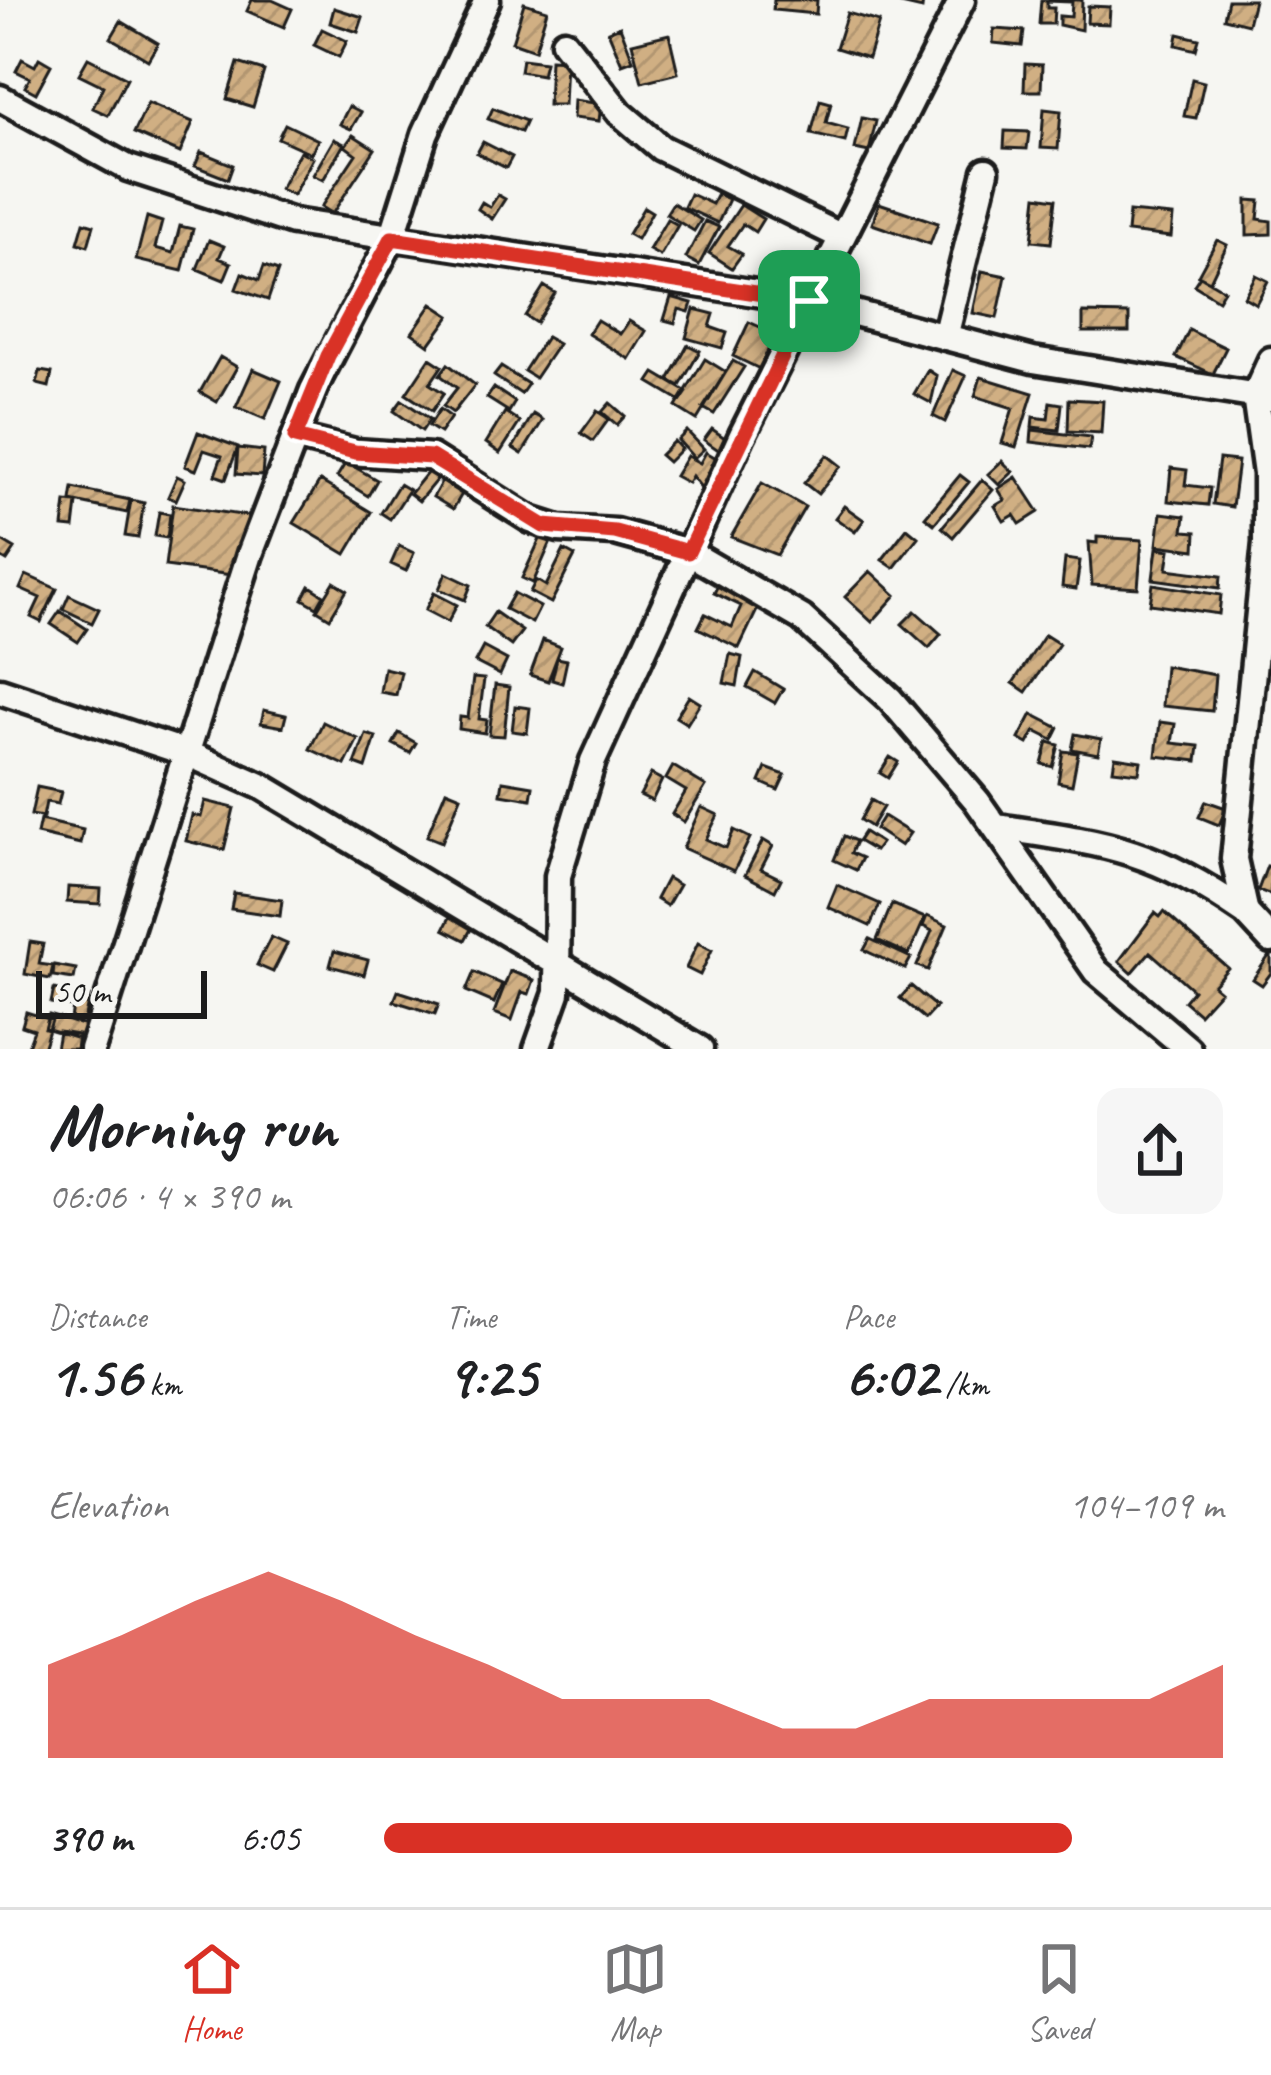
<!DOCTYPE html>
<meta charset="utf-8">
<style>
:root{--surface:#fff;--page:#f6f6f6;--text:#202124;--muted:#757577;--line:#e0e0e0;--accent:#d93025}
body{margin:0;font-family:Caveat,sans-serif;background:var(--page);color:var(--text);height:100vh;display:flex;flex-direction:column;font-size:45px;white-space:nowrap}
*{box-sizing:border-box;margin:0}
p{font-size:39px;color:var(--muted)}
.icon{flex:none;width:66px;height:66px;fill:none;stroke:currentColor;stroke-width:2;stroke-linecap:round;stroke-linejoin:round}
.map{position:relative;height:1049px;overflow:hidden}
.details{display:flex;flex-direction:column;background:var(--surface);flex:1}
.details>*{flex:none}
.scale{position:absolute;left:36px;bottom:30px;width:171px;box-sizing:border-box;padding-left:12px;border:6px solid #1c1c1c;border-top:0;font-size:33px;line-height:42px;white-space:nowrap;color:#1c1c1c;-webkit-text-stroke:9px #f6f6f2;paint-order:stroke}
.pin{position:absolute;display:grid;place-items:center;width:102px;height:102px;color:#fff;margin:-51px;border-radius:24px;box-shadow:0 6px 18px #0006}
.round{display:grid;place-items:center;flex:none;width:126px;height:126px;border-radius:24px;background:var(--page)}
.overview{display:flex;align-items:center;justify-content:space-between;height:204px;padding:0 48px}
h1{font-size:66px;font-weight:700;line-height:90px}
.stats{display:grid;grid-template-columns:repeat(3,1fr);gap:18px;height:204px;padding:12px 48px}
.stats div{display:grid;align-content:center}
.stats b{font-size:60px;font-weight:700}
.stats small{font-size:33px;font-weight:400}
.stats p{font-size:33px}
.chart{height:336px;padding:24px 48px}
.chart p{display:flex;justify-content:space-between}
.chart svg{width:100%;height:216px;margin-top:12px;fill:var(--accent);opacity:.7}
ul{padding:0 48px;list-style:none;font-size:39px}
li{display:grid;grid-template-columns:192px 144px 1fr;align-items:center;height:90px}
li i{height:30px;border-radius:15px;background:var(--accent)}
.dock{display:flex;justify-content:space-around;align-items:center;height:168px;border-top:3px solid var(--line);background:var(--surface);font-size:33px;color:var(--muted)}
.dock a{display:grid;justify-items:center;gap:6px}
.dock .current{color:var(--accent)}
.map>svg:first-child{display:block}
</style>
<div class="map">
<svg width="1271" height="1049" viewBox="0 0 1271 1049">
<defs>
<pattern id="building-hatch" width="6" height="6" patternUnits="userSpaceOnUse" patternTransform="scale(3)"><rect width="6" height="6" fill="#d0af83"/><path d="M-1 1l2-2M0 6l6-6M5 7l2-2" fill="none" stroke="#b29671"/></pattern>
</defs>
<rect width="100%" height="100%" fill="#f6f6f2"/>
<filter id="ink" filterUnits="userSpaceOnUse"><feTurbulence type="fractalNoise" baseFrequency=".00833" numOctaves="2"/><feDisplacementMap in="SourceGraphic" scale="24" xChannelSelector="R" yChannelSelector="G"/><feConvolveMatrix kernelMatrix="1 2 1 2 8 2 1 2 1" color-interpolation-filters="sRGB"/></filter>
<g filter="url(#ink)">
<path fill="url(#building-hatch)" stroke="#1c1c1c" stroke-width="3" d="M252 0H272L292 9 284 27 247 11Z
M774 0H817L816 14 773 10Z
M884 0H923L922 9Z
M1041 0H1082L1081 30 1059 25V16L1071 17 1072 2 1047 1V8H1054L1053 24H1039Z
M1228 0H1254L1248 24 1224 18Z
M524 3 547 10 535 50 512 42Z
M1088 6 1110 7 1109 24 1087 23Z
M334 8 363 17 358 32 330 23Z
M847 13 879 22 868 58 836 48Z
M121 21 158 43 148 60 111 38Z
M620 26 633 60 622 64 608 31Z
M322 29 347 41 339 57 314 45Z
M994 29 1024 31 1022 46 993 43Z
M669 34 678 73 642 82 632 43Z
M1178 34 1199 39 1196 50 1176 45Z
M39 58 51 65 36 93 25 87 30 78 16 71 22 59 35 66Z
M88 58 127 78 108 115 93 108 103 86 79 74Z
M522 59 545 62 542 75 520 71Z
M550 59 566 60 564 105H548Z
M238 63 264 71 253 107 227 99Z
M1025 64 1042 65 1041 91H1024Z
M1192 79 1204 82 1196 118 1184 116Z
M574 100 601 104 599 121 573 118Z
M820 100 831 103 826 123 848 129 845 142 811 134Z
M148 103 193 122 180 153 134 133Z
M349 106 361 112 351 129 340 124Z
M493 108 526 121 521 132 488 119Z
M1044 109 1061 111 1058 149 1041 148Z
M862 118 876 121 869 152 855 149Z
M285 124 318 140 311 153 278 138Z
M1005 131 1029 132 1027 149 1004 148Z
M353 135 375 149 332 214 321 207 356 154 345 146Z
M334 139 344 144 323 180 313 175Z
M483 142 512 157 506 168 477 153Z
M300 151 313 158 293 195 280 189Z
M201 152 233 165 228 179 195 166Z
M690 194 712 204 717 194 729 199 718 223 684 207Z
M498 195 505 199 492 219 478 209 482 202 490 207Z
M1037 196 1056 199 1051 243 1032 241Z
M1247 200 1260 201 1258 219 1271 221V234L1247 235Z
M673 203 701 220 694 231 666 214Z
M879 203 938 223 930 244 872 224Z
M741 205 763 219 755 232 743 224 728 246 742 254 732 268 709 253Z
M644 207 652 212 637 239 628 234Z
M1129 212 1173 216 1171 237 1127 232Z
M147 217 162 222 155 248 173 253 180 226 193 229 182 271 136 260Z
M667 219 678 225 660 256 649 250Z
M705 221 719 227 699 265 686 258Z
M84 222 94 225 88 246 78 243Z
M209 240 224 246 219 258 231 263 224 280 197 269Z
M1217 240 1227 245 1210 281 1198 275Z
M264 266 278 271 268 300 236 289 242 273 259 280Z
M982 271 1006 276 997 318 973 313Z
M1256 275 1268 281 1256 304 1244 297Z
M1200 276 1224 290 1218 300 1194 285Z
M544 286 555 293 536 323 525 316Z
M671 297 692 303 689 312 679 309 675 323 664 320Z
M432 304 450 316 429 345 412 333Z
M694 309 714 314 710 327 727 333 722 348 686 338Z
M1083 313 1129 314V332H1083Z
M597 320 620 334 629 321 646 331 629 359 588 334Z
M749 322 780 336 764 371 733 356Z
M1189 330 1226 348 1213 374 1176 357Z
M546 337 558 344 535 378 524 371Z
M688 345 700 351 680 386 669 380Z
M220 357 237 367 217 402 200 392Z
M430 358 442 366 430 384 444 393 432 411 406 394Z
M705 359 726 372 697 420 676 407Z
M733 361 744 367 714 414 703 408Z
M448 364 475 385 453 413 443 406 457 388 440 375Z
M501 367 528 384 521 394 494 376Z
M253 369 281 381 265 419 236 407Z
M928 370 937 376 931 403 914 394Z
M953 370 966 376 945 422 933 416Z
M40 371 52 373 49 387 37 384Z
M655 373 687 392 681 401 649 382Z
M981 377 1033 393 1016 447 1002 443 1013 408 975 396Z
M494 388 515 402 509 412 487 398Z
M1069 399 1103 401 1101 433 1068 431Z
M402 400 430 419 422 431 394 411Z
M1050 402 1062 404 1059 430 1032 427 1033 417 1048 419Z
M610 403 625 416 617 425 602 412Z
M440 409 451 417 440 433 429 426Z
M597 411 609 419 593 441 581 433Z
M505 412 520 422 500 453 486 443Z
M533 414 543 420 522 454 513 448Z
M712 429 735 445 727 456 704 440Z
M1032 430 1091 437 1089 449 1031 442Z
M687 431 704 449 694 458 678 440Z
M198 432 238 447 226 479 215 475 222 456 204 450 196 470 185 466Z
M674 441 681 449 668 462 660 455Z
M238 448 264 451 262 476 236 474Z
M706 452 725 463 706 494 692 476 688 483 675 476 687 456 700 463Z
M827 455 841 466 818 494 804 483Z
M1219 459 1238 461 1232 507 1213 504Z
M427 461 442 473 419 501 410 494 427 473 421 469Z
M1002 461 1013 472 999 485 988 474Z
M346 462 377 480 368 496 337 477Z
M1171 468 1187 470 1185 485 1210 488 1208 505 1168 501Z
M960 475 969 482 934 524 925 517Z
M177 476 185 480 176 500 168 497Z
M1016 477 1039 512 1020 524 1014 515 1004 521 995 506 1005 500 998 489Z
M982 480 993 490 953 537 942 527Z
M320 481 371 512 346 554 294 523Z
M442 481 462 494 453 509 433 497Z
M762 483 805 507 777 555 731 537Z
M399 484 409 490 390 519 381 513Z
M73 488 130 500 127 513 71 501Z
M131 500 144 503 138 538 125 536Z
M66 502 77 503 74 528 63 527Z
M173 505 248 516 239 576 165 566Z
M844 506 864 520 855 532 835 518Z
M159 512 170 514 167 538 155 536Z
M1161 513 1185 516 1183 531 1196 532 1195 550 1157 545Z
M907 528 918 537 894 568 882 560Z
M541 537 551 542 533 583 522 578Z
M1097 537 1142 540 1138 588 1092 585 1089 542 1097 543Z
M0 540 15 549 7 561 0 557Z
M399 546 414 553 406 571 391 564Z
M1157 548 1170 550 1167 569 1221 576 1220 588 1153 579Z
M564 550 575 556 551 603 530 592 536 580 546 586Z
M1065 559 1080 561 1076 589 1062 587Z
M870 571 896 595 872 622 845 597Z
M446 573 471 585 465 600 439 589Z
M26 575 57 589 41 622 31 617 40 598 20 589Z
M334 582 347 590 330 618 317 610Z
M1153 584 1221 595 1219 614 1150 604Z
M718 585 760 604 739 648 698 628 705 614 732 627 741 606 714 593Z
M310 586 324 595 317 607 303 599Z
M434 593 457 605 448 622 425 610Z
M514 593 540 607 532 623 505 609Z
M69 595 99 609 92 623 63 609Z
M60 611 87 629 78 642 51 624Z
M915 611 941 634 929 648 902 624Z
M495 612 522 631 511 646 485 627Z
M1045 635 1059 644 1026 692 1013 683Z
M543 640 561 647 548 681 530 675Z
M483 647 507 660 500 675 475 662Z
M730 654 742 657 737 686 724 683Z
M557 658 567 660 562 683 552 680Z
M1165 666 1215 675 1212 711 1162 706Z
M384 668 401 672 396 695 380 692Z
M755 672 783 689 775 703 747 687Z
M473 678 484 679 479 719 487 720 485 733 459 729 460 717 468 718Z
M495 685 509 687 504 736 489 735Z
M689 696 700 703 687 724 676 717Z
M515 706 530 708 527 733 512 731Z
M264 710 286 715 283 727 261 723Z
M1032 714 1059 728 1053 740 1035 731 1028 744 1019 739Z
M323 722 358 739 345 765 310 749Z
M1160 722 1175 724 1172 743 1199 746 1197 761 1156 756Z
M399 733 416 743 410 753 393 744Z
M366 734 376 737 366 768 355 764Z
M1075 734 1101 739 1098 754 1072 749Z
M1048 742 1059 745 1053 767 1042 764Z
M1063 751 1078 753 1072 785 1058 782Z
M890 757 898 762 888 778 880 773Z
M1115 757 1141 761 1139 773 1113 770Z
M673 766 706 786 684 822 672 814 686 791 666 779Z
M766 768 785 775 778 790 760 782Z
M651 774 662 780 652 801 640 795Z
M503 781 533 786 531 799 501 794Z
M37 787 61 792 58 804 46 802 43 817 31 815Z
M446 790 461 796 442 842 427 836Z
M871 800 883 807 871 827 860 820Z
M205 801 234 808 224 850 186 841 192 815 201 817Z
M1206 801 1226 808 1219 825 1199 817Z
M701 807 718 815 706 839 726 848 734 830 750 838 734 871 683 848Z
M883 816 910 833 901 846 875 829Z
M40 820 83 830 80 844 37 834Z
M864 832 881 843 875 851 858 841Z
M844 836 856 841 851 853 862 858 856 870 834 860Z
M763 840 773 846 761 869 781 879 775 891 745 875Z
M1267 866 1271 867V895L1258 890Z
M667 878 679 885 667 906 656 899Z
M837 885 880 904 870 926 828 907Z
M68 887 101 889 100 904 67 902Z
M234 893 282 900 280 916 231 909Z
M892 904 925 918 909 954 877 940Z
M1164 912 1228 968 1213 985 1220 991 1199 1014 1184 1001 1193 990 1150 952 1132 973 1119 961 1155 913 1160 917Z
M452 913 474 924 465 940 444 929Z
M927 916 947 925 928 970 917 966 932 931 923 926Z
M271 937 287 944 273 972 257 965Z
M870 939 911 958 905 969 864 950Z
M30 942 43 944 39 964 53 966 50 979 25 974Z
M698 943 712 950 700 975 686 968Z
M334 951 368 960 364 975 330 966Z
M1271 953V973L1262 985 1253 979Z
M54 965 76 969 74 979 53 976Z
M510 971 534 980 529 994 522 992 512 1020 494 1013Z
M474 972 502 984 494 1003 466 991Z
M911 986 936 1007 925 1019 900 998Z
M54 989 89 996 84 1022 71 1019 73 1007 51 1003Z
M398 991 439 1004 435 1014 394 1001Z
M26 1012 52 1020 43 1049H27L34 1030 22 1026Z
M49 1015 89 1027 85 1041 45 1029Z
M59 1032 78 1035 76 1049H56Z"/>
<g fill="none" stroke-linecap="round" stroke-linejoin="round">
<g stroke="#1c1c1c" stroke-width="33">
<path id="minor" d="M564 42 620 113 661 148 840 236
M0 98 128 168 293 222 809 301 1033 360 1271 398
M945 337 986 171
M1271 360 1255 395 1266 474V543L1234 859 1246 913 1271 940
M295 437 355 452 431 457 531 520 559 529 615 532 688 552 802 618 890 699 977 801 1096 971 1188 1049
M0 691 187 753 263 787 700 1049
M998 827C1110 844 1151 848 1246 913
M92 1049 250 554 313 390 392 238 425 134 487 0
M537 1049 557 993 558 876 593 761 742 435 962 0"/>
</g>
<use href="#minor" stroke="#f6f6f2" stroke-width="24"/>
</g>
</g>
<g fill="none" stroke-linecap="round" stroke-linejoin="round" filter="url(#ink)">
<g stroke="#fff" stroke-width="24">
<path id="route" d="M392 238 809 301 688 552 615 532 544 526 431 457 355 452 295 437 328 356Z"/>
</g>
<use href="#route" stroke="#d93025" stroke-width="15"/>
</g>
</svg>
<div class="scale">50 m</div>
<div class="pin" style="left:809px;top:301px;background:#1e9e55"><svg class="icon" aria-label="arrive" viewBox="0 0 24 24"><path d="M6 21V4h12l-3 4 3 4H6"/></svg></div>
</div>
<section class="details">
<div class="overview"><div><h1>Morning run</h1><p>06:06 · 4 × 390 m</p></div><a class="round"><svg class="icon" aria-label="share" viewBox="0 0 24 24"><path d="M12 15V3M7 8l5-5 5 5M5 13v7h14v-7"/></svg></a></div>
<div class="stats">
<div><p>Distance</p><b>1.56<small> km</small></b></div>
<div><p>Time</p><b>9:25</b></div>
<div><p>Pace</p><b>6:02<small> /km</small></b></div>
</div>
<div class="chart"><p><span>Elevation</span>104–109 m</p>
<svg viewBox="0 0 160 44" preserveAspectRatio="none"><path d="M0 44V25L10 19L20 12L30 6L40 12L50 19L60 25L70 32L80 32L90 32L100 38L110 38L120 32L130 32L140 32L150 32L160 25V44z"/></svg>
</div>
<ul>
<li><b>390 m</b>6:05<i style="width:82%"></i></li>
</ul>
</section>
<nav class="dock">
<a class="current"><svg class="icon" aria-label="home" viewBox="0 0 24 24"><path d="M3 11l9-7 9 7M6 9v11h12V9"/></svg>Home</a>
<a><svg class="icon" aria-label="map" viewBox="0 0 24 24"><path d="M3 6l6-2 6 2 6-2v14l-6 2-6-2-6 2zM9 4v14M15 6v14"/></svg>Map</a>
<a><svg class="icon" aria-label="saved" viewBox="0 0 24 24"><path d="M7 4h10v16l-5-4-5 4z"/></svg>Saved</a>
</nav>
